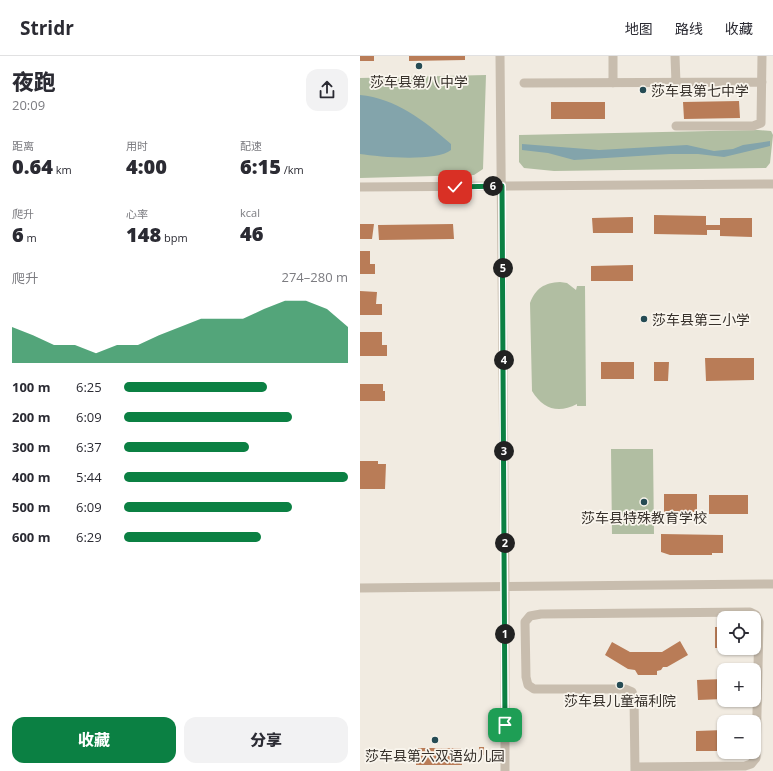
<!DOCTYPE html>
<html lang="zh">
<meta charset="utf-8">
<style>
:root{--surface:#fff;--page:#f2f2f3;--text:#2b2b33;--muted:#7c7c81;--line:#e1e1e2;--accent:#0b8043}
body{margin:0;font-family:"Open Sans","Noto Sans SC",sans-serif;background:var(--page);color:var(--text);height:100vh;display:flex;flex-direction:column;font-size:15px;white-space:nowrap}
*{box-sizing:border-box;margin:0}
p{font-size:13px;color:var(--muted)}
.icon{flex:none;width:22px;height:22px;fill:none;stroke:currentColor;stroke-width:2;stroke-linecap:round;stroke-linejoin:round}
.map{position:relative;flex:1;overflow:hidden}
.panel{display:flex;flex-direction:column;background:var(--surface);width:360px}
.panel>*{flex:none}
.fabs{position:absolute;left:357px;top:555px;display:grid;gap:8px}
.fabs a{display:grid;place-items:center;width:44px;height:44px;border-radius:8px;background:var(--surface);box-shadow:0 1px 3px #0004;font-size:20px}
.pin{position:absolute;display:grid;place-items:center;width:34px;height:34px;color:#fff;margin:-17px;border-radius:8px;box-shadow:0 2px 6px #0006}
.km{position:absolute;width:20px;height:20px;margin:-10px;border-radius:50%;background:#222;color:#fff;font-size:11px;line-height:20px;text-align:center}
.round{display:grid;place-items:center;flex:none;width:42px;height:42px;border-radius:12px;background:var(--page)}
.headline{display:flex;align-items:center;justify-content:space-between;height:68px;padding:0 12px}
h1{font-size:22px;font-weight:800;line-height:30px}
.stats{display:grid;grid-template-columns:repeat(3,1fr);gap:6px;height:68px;padding:4px 12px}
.stats div{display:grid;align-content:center}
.stats b{font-size:20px;font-weight:800}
.stats small{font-size:11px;font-weight:400}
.stats p{font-size:11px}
.chart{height:112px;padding:8px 12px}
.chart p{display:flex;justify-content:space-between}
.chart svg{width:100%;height:72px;margin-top:4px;fill:var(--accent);opacity:.7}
.button{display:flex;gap:8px;margin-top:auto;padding:8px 12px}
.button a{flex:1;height:46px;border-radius:12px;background:var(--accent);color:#fff;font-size:16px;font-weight:800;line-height:46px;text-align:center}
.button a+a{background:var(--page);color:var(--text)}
ul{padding:0 12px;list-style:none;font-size:13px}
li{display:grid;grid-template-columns:64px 48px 1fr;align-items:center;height:30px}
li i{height:10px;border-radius:5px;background:var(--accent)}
header{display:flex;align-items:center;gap:24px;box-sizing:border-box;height:56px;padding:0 20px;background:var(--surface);border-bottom:1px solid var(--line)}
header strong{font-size:19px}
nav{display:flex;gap:22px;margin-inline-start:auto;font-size:14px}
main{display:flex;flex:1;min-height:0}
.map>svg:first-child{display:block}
</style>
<header>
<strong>Stridr</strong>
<nav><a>地图</a><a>路线</a><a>收藏</a></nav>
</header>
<main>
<section class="panel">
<div class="headline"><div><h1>夜跑</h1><p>20:09</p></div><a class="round"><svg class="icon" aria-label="share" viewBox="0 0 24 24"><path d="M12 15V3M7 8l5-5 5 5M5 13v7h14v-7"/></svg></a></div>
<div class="stats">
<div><p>距离</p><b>0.64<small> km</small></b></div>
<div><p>用时</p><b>4:00</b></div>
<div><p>配速</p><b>6:15<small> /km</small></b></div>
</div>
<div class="stats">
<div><p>爬升</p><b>6<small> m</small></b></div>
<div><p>心率</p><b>148<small> bpm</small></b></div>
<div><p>kcal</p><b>46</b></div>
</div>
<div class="chart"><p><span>爬升</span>274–280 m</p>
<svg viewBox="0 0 160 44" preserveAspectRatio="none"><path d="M0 44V22L10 27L20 33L30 33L40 38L50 33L60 33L70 27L80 22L90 17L100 17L110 17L120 11L130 6L140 6L150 11L160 22V44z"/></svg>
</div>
<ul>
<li><b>100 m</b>6:25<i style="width:64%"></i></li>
<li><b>200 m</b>6:09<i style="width:75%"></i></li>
<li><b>300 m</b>6:37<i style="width:56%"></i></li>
<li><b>400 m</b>5:44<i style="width:100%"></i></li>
<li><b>500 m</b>6:09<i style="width:75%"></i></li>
<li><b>600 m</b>6:29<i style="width:61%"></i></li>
</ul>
<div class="button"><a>收藏</a><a>分享</a></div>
</section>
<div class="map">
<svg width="413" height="715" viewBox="0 0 413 715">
<rect width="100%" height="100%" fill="#f1ebe1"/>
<path fill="#b1bea2" d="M126 19 123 113 114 119 0 122V22Z
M398 74 411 75 413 79 410 107 406 112 194 115 164 112 159 106V79Z
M200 226 207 227 216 234 217 230H225L226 350H217V348C198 358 183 353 172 335L170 247C176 232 184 227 200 226Z
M251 393H293L294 478H252Z"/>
<path fill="#83a4ab" d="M0 39C35 42 65 65 91 88V94C76 106 20 101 0 98Z
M410 85V90L364 101 338 98H310L214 104 188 97 162 94V88L239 94 327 89 354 95 373 93 383 89Z"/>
<path fill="#b97c57" d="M0 0H14V5H0Z
M49 0H105V4L49 5Z
M379 45 380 62 324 63 323 46Z
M191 46H245V63H191Z
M294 159 346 160V169H360V162H392V181L360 180V174H347V179L294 178Z
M273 161V177H233L232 162Z
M0 168H14L12 183H0Z
M93 168 94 183 19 184 18 169Z
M0 195H10V208H15V218H0Z
M273 209V225H231V210Z
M0 235 17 236 16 248H22V259H0Z
M0 276H22V289H27V300H0Z
M345 302H394V324L346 325Z
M241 306H274V323H241Z
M294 306H309L308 325H294Z
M0 328H23V335H25V345H0Z
M0 405H18V408H26L25 433H0Z
M304 438H337V456H304Z
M349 439H388V458H349Z
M301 478 363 479V497H352V499H310L301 496Z
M355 571H364V592H355Z
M320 585 328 599 307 611H303L301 614 297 615V619H278L275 614 268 613 245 599 252 586 270 596H302Z
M364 623V643L338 644 337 624Z
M364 674V695H336V675Z
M119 691H124V699H119Z
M56 692H101L102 709H56Z"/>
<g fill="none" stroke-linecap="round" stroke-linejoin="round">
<path stroke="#c8bdae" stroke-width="9" d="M140 0 145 532V715
M253 0V27
M315 0 316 27
M164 27 402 26
M316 70H393L401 67 402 0
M0 131 413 128
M0 532 413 528
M275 711 385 710 391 708 396 702 399 566 396 559 390 556 181 558 170 560 165 566 166 621 168 629 174 633H265L272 636 274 641 275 715"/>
</g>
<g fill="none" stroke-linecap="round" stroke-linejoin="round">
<g stroke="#fff" stroke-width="8">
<path id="route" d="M95 131 142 130 145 669"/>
</g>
<use href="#route" stroke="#0b8043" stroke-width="5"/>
</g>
<g fill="#254b54" stroke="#f9f5ed" stroke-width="1.5">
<circle cx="59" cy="10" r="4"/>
<circle cx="283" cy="34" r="4"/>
<circle cx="284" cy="263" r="4"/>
<circle cx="284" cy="446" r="4"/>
<circle cx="260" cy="629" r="4"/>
<circle cx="75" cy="684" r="4"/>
</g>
<g text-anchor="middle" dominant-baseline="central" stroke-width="3.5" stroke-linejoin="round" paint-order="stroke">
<g font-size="14" fill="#37312b" stroke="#f9f5ed">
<text x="59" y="25">莎车县第八中学</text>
<text x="291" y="34" text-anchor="start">莎车县第七中学</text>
<text x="292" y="263" text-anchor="start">莎车县第三小学</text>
<text x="284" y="461">莎车县特殊教育学校</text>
<text x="260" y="644">莎车县儿童福利院</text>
<text x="75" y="699">莎车县第六双语幼儿园</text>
</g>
</g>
</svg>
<div class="fabs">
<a><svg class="icon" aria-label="locate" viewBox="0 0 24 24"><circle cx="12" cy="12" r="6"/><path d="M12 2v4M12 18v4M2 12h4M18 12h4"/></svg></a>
<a>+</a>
<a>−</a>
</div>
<div class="pin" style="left:145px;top:669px;background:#1e9e55"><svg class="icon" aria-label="arrive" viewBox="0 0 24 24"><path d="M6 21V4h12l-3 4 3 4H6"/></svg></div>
<div class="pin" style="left:95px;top:131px;background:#d93025"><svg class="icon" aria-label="check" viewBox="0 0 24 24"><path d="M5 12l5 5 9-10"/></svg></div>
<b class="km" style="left:145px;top:578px">1</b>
<b class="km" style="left:145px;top:487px">2</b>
<b class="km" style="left:144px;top:395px">3</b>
<b class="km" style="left:144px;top:304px">4</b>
<b class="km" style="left:143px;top:212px">5</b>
<b class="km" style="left:133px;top:130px">6</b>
</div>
</main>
